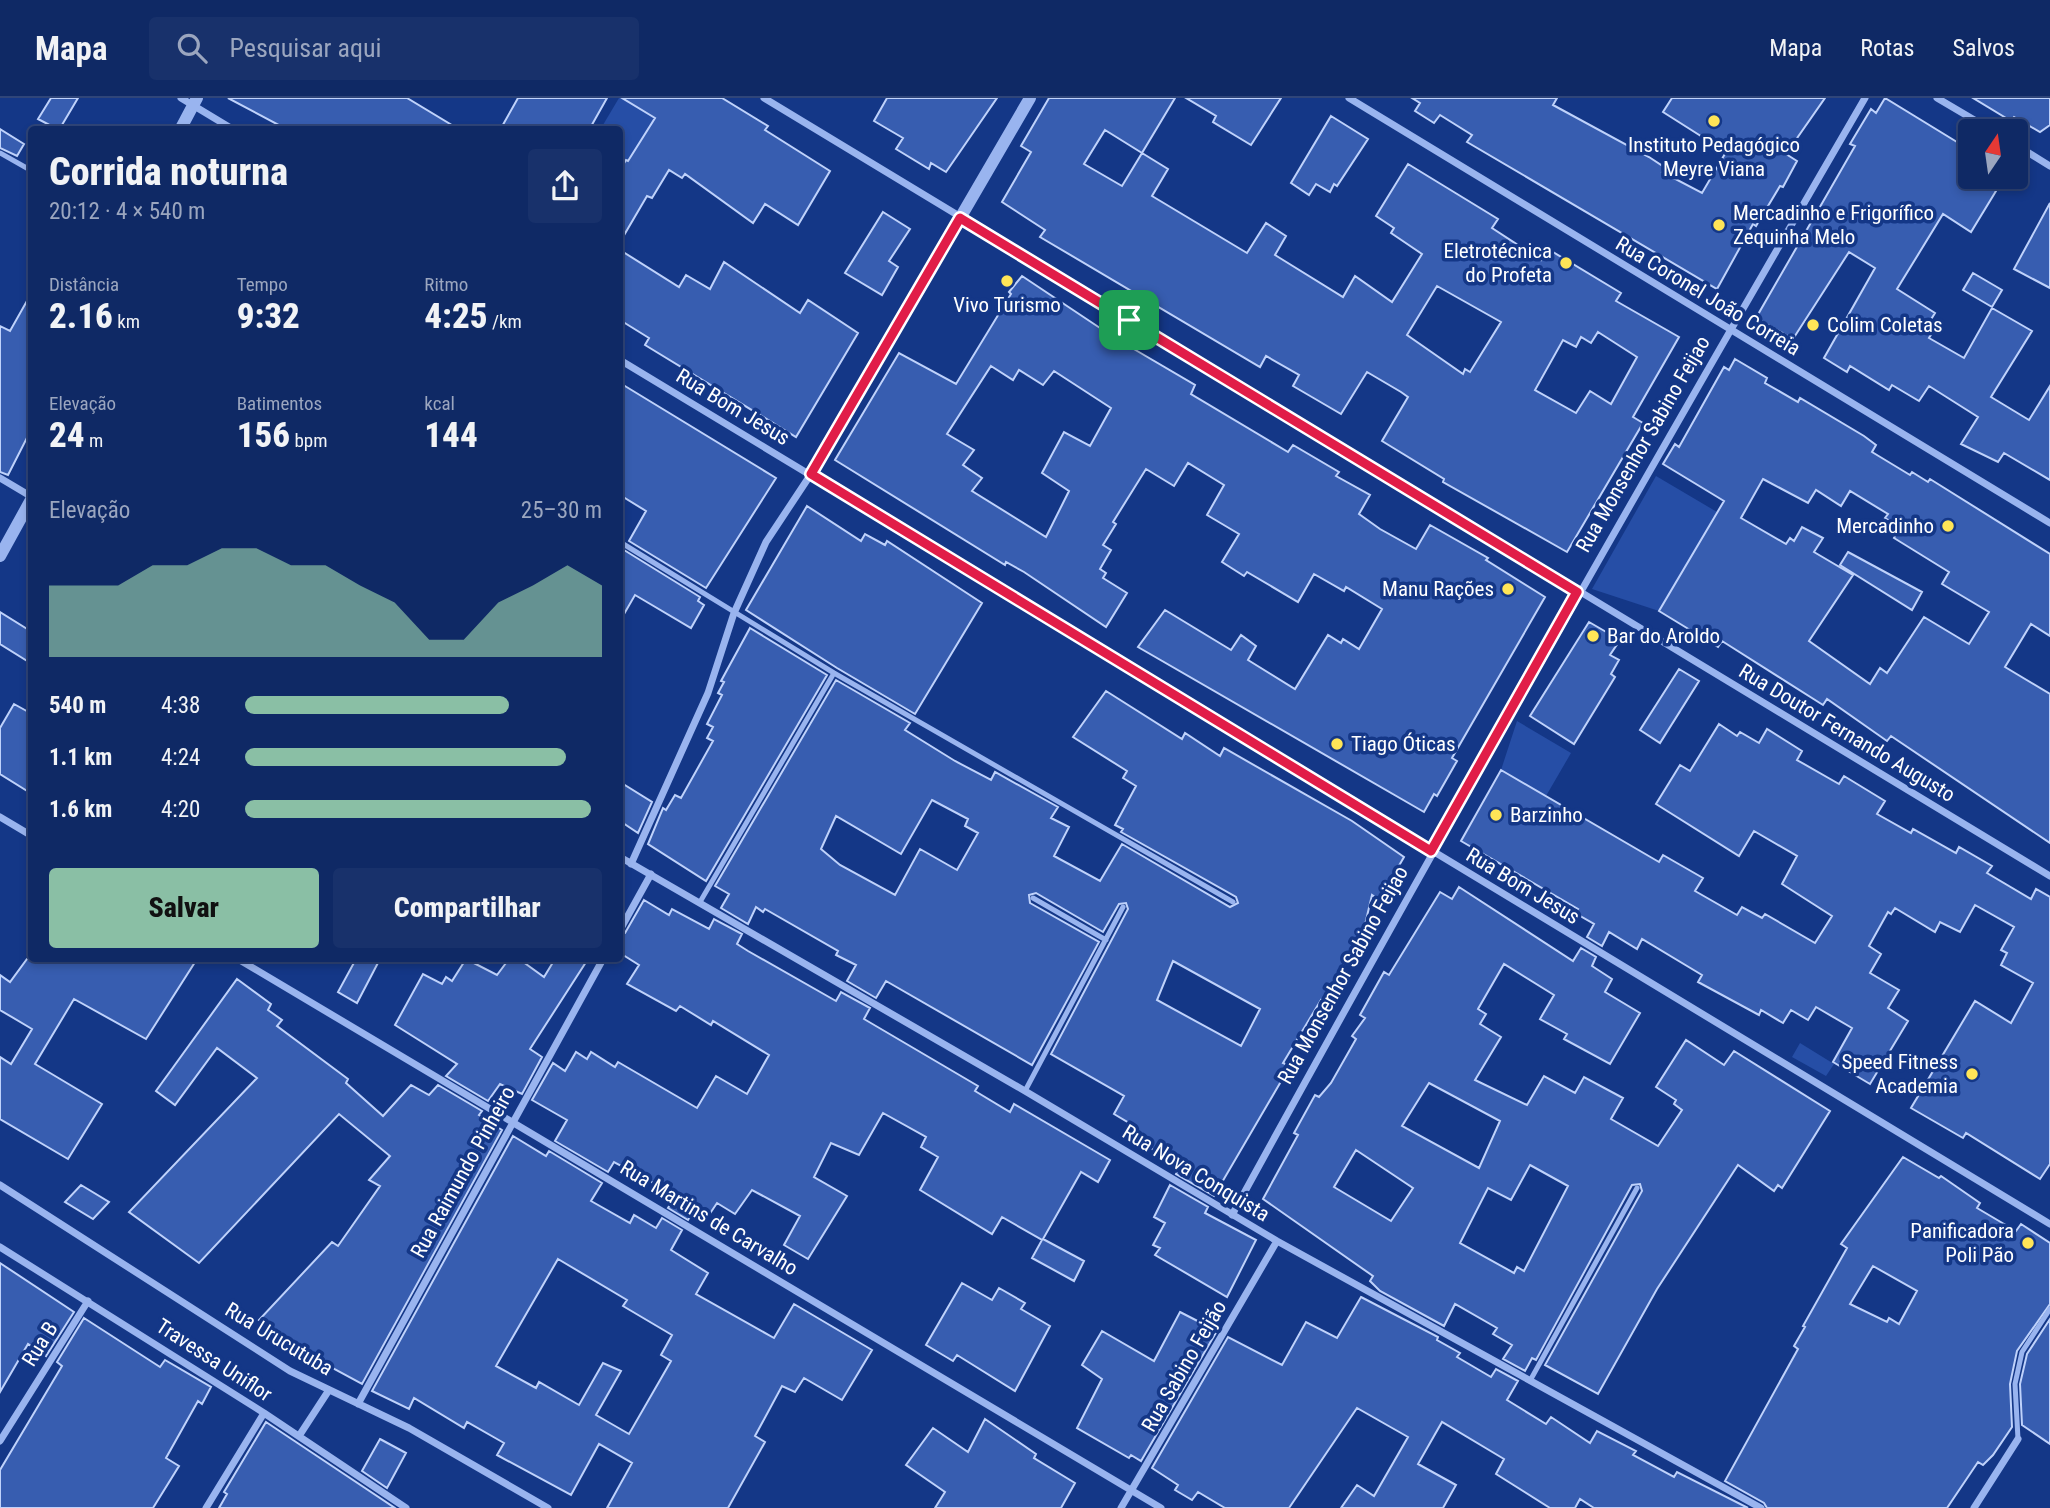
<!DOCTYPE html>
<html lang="pt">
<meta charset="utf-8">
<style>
:root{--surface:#0f2965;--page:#18316b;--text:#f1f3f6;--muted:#9ba6bf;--line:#2f4579;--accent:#8abfa5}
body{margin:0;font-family:"Roboto Condensed",sans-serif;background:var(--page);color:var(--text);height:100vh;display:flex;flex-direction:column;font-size:26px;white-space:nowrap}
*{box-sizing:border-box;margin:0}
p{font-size:23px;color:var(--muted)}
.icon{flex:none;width:38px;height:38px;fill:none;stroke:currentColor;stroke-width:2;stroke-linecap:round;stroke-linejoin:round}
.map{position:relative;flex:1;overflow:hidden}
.side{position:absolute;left:28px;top:28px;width:595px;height:836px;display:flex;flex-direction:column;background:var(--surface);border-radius:7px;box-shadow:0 4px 10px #0003,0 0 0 2px var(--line)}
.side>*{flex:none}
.needle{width:46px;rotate:13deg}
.tools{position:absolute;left:1958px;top:21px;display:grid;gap:14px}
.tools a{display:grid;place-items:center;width:70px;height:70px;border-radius:7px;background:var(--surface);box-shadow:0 4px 10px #0003,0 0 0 2px var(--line);font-size:35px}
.pin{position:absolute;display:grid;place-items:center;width:60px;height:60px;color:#fff;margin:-30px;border-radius:14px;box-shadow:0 4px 10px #0006}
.round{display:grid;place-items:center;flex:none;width:74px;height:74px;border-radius:7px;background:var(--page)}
.summary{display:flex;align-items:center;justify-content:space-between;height:119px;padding:0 21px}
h1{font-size:38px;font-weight:800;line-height:52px}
.figures{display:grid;grid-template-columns:repeat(3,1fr);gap:10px;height:119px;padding:7px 21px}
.figures div{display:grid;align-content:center}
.figures b{font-size:35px;font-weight:800}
.figures small{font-size:19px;font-weight:400}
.figures p{font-size:19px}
.chart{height:196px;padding:14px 21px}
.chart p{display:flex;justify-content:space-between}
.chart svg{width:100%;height:126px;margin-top:7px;fill:var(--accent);opacity:.7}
.cta{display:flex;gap:14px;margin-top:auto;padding:14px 21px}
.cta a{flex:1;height:80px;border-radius:7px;background:var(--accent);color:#111;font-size:28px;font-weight:800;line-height:80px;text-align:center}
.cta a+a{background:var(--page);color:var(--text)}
ul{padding:0 21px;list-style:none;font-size:23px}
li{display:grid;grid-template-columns:112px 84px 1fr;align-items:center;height:52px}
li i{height:18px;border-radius:9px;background:var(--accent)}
header{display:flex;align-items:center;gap:42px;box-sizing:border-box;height:98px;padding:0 35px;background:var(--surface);border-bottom:2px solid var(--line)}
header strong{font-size:33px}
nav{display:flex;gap:38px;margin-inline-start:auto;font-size:24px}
.search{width:490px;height:63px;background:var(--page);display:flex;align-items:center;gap:18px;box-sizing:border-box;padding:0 24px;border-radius:7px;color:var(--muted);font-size:26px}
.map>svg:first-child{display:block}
</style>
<header>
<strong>Mapa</strong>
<div class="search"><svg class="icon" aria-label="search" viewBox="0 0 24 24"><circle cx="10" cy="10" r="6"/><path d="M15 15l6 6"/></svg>Pesquisar aqui</div>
<nav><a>Mapa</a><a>Rotas</a><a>Salvos</a></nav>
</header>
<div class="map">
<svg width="2050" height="1410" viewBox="0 0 2050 1410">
<rect width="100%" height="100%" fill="#143787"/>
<path fill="#264ea6" d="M619 0H673L620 88V32H600Z
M1656 378 1717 414 1659 513 1592 491Z
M1517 623 1571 655 1546 698 1501 672Z
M1800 945 1834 966 1826 978 1792 959Z"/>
<path fill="#375db0" stroke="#bfd2fb" stroke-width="2" fill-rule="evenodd" d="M51 0H78L59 32 38 21Z
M228 0H407L460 32H288Z
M518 0H607L589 32H500Z
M622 0H722L768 28 765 32 830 73 798 127 765 106 753 125 685 76 682 80 669 72 652 100 647 98 620 144V72L626 62 628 63 655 20Z
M887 0H997L946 74 931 65 929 71 896 51 903 40 874 23Z
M1049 0H1175L1142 55 1168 71 1152 98 1247 155 1266 125 1286 138 1275 157 1343 199 1355 178 1392 204 1422 156 1391 135 1394 130 1376 118 1408 66 1498 121 1492 130 1541 162 1548 151 1621 195 1616 203 1679 239 1633 319 1643 325 1567 454 1443 384 1444 381 1382 343 1408 299 1401 294 1367 274 1341 316 1293 288 1299 277 1266 258 1260 269 1040 139 1045 132 1002 104 1031 54 1021 48ZM1105 32 1142 55 1122 88 1084 66ZM1437 188 1501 224 1470 274 1465 271 1463 276 1407 237ZM1598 234 1637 259 1611 306 1590 293 1576 315 1535 292 1563 242 1576 249 1581 239 1591 245Z
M1186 0H1281L1251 47 1213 24 1216 18Z
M1412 0H1557L1553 7 1649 59 1664 69 1662 74 1702 95 1726 54 1663 14 1672 0H1825L1786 56 1797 63 1783 89 1780 88 1756 128 1753 126 1717 191 1467 44 1472 37 1440 17 1434 25 1415 13 1420 5Z
M1885 0 1970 52V79H1976L1996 93 1971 134 1943 116 1897 191 1935 215 1925 231 1932 235 1929 240 1964 260 1992 210 2032 233 1991 299 2029 322 2050 288V382L2004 355 1998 364 1961 346 1978 319 1929 288 1919 303 1892 287 1889 292 1850 268 1847 274 1824 260 1875 170 1849 154 1793 241 1756 220 1855 48 1850 46 1871 11 1876 15Z
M1973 0H2050V27L2040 34 2014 19 2011 23Z
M1331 18 1368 41 1337 88 1334 86 1330 94 1316 86 1309 97 1291 85Z
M0 31 24 46 17 58 0 50Z
M2050 105V190L2014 171Z
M883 114 910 131 889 163 898 169 882 197 845 175Z
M620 152 679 189 686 177 710 191 724 164 800 215 808 202 858 235 796 339 645 247 649 240 620 222Z
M1973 175 2002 192 1992 209 1963 192Z
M1022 178 1115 240 1195 287 1191 296 1288 354 1293 347 1339 374 1336 378 1370 397 1359 416 1380 431 1416 451 1430 427 1488 460 1486 462 1545 499 1452 660 1457 663 1437 698 1434 696 1424 714 1138 549 1165 512 1231 552 1241 537 1256 548 1248 562 1295 591 1328 537 1341 545 1343 541 1359 551 1382 511 1346 489 1344 493 1314 476 1298 504 1247 474 1244 478 1222 464 1239 436 1207 417 1224 387 1188 365 1174 388 1146 371 1113 424 1116 426 1103 447 1111 452 1100 471 1106 475 1103 480 1127 495 1106 529 1024 474 1006 464 1005 467 835 362 899 255 956 286 1011 196 1009 194ZM991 268 1013 282 1019 272 1043 287 1054 273 1111 310 1090 348 1064 334 1042 375 1069 393 1046 439 972 393 982 380 963 367 974 352 947 336Z
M32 194V330L8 377 0 374V228L10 233Z
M1735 261 1767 280 1765 285 1798 304 1800 300 1864 338 1876 347 1872 354 1910 377 1912 374 1928 384 1930 381 2050 456V538L2031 526 2005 569 2050 596V745L1891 638 1887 643 1827 601 1823 607 1722 543 1718 549 1659 513 1724 403 1663 366 1675 346 1679 349 1724 269 1729 272ZM1763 381 1808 405 1816 392 1841 408 1850 393 1888 416 1885 420 1900 429 1894 440 1949 474 1942 486 1989 514 1969 546 1924 519 1887 575 1880 570 1870 586 1809 543 1853 477 1814 454 1823 440 1802 429 1794 443 1790 440 1786 446 1741 420Z
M620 285 776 380 706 490 629 443 646 413 620 397Z
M807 408 861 443 865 436 885 447 887 443 982 505 915 616 837 570 746 512Z
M624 452 700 499 698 503 704 507 691 530 635 497 620 523V460Z
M1848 454 1922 494 1912 512 1840 467Z
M0 514 32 534V566L0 546Z
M1589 524 1620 542 1610 557 1619 562 1611 576 1615 579 1574 646 1530 618Z
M750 530 827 577 706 783 648 746 663 710 666 712 675 697 681 700 713 643 707 640 713 629 707 626 722 597 718 595 724 584 721 583Z
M1679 571 1699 583 1660 645 1640 632Z
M836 582 910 625 905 632 955 663 991 682 995 674 1058 709 1051 720 1069 729 1054 758 1100 783 1122 746 1230 809 1238 805 1236 799 1121 734 1123 731 1115 727 1136 688 1123 680 1127 673 1073 639 1106 593 1182 641 1185 635 1220 658 1224 650 1352 723 1404 759 1379 802 1372 797 1364 831 1324 904 1321 902 1283 965 1290 968 1214 1098 1176 1076 1180 1067 1129 1038 1134 1028 1114 1016 1124 998 1051 956 1128 811 1126 805 1119 806 1103 834 1036 795 1029 797 1030 805 1099 844 1032 967 886 883 876 900 847 883 856 867 836 857 838 853 765 811 763 814 756 809 748 826 721 810 729 796 715 788ZM932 702 968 721 965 728 978 735 957 772 920 751 895 797 840 767 821 751 836 718 901 756ZM1173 863 1260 911 1241 948 1157 902Z
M14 606 32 616V696L0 676V630Z
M1719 626 1737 638 1740 634 1759 645 1767 631 1802 653 1797 662 1839 686 1844 678 1885 703 1877 716 1911 735 1913 731 1956 755 1959 749 1992 768 1987 775 2031 801 2036 791 2050 799V1066L2040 1081 1966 1035 1963 1040 1911 1010 1975 903 2011 925 2033 885 2001 867 2007 855 2001 852 2014 829 1975 807 1960 834 1940 824 1935 834 1895 810 1891 816 1888 814 1869 848 1881 856 1870 875 1899 892 1888 910 1908 923 1870 986 1833 964 1852 930 1816 909 1808 922 1791 912 1783 925 1761 912 1759 917 1698 884 1702 877 1642 841 1637 851 1609 834 1602 848 1587 839 1594 826 1575 815 1578 811 1461 743 1501 672 1659 764 1663 757 1703 780 1695 793 1737 817 1742 809 1762 820 1765 816 1815 845 1832 818 1782 786 1797 758 1754 733 1739 758 1656 706 1680 667 1690 673Z
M620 684 652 704 638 735 620 723Z
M1459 789 1573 863 1581 850 1596 859 1592 868 1612 881 1605 894 1640 915 1610 966 1564 941 1567 936 1540 921 1554 897 1504 866 1478 911 1486 916 1480 926 1501 939 1475 982 1527 1007 1544 978 1575 995 1584 979 1623 1000 1611 1021 1658 1048 1682 1012 1674 1006 1676 1002 1656 989 1686 942 1724 967 1734 953 1830 1013 1782 1090 1778 1087 1774 1093 1738 1067 1657 1191 1598 1296 1545 1267 1642 1093 1640 1086 1632 1087 1536 1262 1532 1260 1525 1273 1503 1261 1512 1247 1493 1236 1497 1230 1455 1206 1444 1228 1380 1193 1370 1183 1373 1178 1263 1101 1298 1037 1294 1035 1315 997 1319 999 1331 985 1356 941 1352 938 1365 920 1360 917 1384 874 1389 877 1440 794 1452 801ZM1429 985 1500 1023 1479 1070 1402 1028ZM1356 1052 1413 1090 1391 1123 1334 1089ZM1530 1067 1568 1088 1524 1173 1517 1169 1514 1175 1460 1145 1488 1090 1511 1102Z
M644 802 669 817 672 811 709 831 714 821 742 836 737 846 748 853 836 903 841 894 870 910 864 921 978 988 975 993 1010 1014 1014 1006 1110 1062 1098 1084 1081 1074 1043 1141 1084 1163 1074 1183 1032 1160 1042 1142 1002 1119 992 1136 920 1092 938 1059 921 1049 926 1039 883 1015 859 1057 831 1045 814 1079 847 1098 808 1161 784 1147 800 1118 752 1092 735 1116 717 1105 709 1117 696 1109 688 1122 668 1110 676 1097 614 1064 608 1074 555 1043 567 1022 532 1002 553 965 565 973 576 954 587 961 591 954 615 969 618 964 697 1010 716 978 747 996 769 957 713 923 711 927 680 908 676 913 627 886 639 867 620 855V838L625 835Z
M27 861H197L146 941 74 901 35 966 102 1006 68 1061 0 1021V959L11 966 32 931 0 912V877L10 884Z
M356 861H380L357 905 338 894Z
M466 861 497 877 509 861H519L544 879 555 861H588L530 951 542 959 522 996 500 986 488 1003 446 978 457 966 395 927 423 876 442 886 446 879 452 883Z
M237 881 271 906 268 912 282 922 277 928 348 981 346 985 383 1018 411 987 429 997 438 987 482 1013 479 1017 502 1032 362 1286 299 1252 279 1240 282 1236 259 1222 332 1144 338 1148 380 1088 369 1082 390 1058 339 1016 199 1165 129 1114 257 980 217 950 175 1007 156 993Z
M513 1038 546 1058 549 1053 602 1085 591 1103 630 1125 634 1117 656 1130 662 1120 682 1132 671 1152 708 1175 696 1196 774 1240 794 1206 872 1252 842 1302 804 1280 795 1294 782 1288 755 1338 765 1344 728 1410H607L632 1365 599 1346 571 1397 497 1357 504 1345 467 1324 464 1330 414 1300 409 1311 372 1293ZM558 1161 627 1202 623 1208 672 1237 661 1257 671 1263 629 1336 596 1317 621 1273 603 1265 579 1307 539 1284 536 1290 496 1268Z
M1903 1059 1939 1080 1941 1078 1980 1105 1977 1110 2016 1133 2021 1126 2050 1145V1206L2017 1253 2010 1286 2012 1329 1993 1357 1983 1367 1978 1364 1947 1410H1767L1764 1405 1725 1383 1798 1251 1794 1248 1805 1229 1803 1228 1847 1150 1841 1146ZM1873 1168 1917 1193 1899 1226 1889 1220 1887 1224 1850 1206Z
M81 1087 109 1104 93 1121 65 1104Z
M1170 1087 1208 1109 1205 1115 1256 1142 1227 1199 1155 1157 1160 1150 1153 1147 1165 1125 1154 1119Z
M0 1165 74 1214 46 1258 28 1246 0 1294Z
M962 1185 992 1202 999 1190 1025 1205 1021 1211 1050 1228 1015 1293 957 1257 953 1263 926 1247Z
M1361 1199 1438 1239 1437 1242 1460 1255 1457 1259 1491 1279 1496 1271 1518 1283 1507 1302 1546 1326 1551 1319 1590 1345 1597 1333 1636 1353 1633 1357 1674 1379 1677 1374 1748 1410H1594L1580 1401 1575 1410H1550L1496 1376 1504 1361 1442 1324 1418 1366 1456 1387 1443 1410H1341L1357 1387 1374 1398 1408 1339 1357 1310 1289 1410H1225L1198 1394 1192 1402 1175 1392 1178 1387 1152 1370 1228 1239 1282 1267 1306 1224 1337 1240Z
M1180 1214 1217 1233 1141 1363 1131 1357 1129 1360 1077 1330 1102 1281 1082 1267 1102 1233 1154 1263Z
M84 1220 160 1269 165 1262 211 1289 202 1306 198 1303 166 1360 179 1368 153 1410H0V1372L62 1268 57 1264Z
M2050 1221V1346L2022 1327 2020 1286 2027 1256Z
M985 1321 1036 1356 1034 1360 1075 1385 1061 1410H935L945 1394 906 1367 933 1330 968 1354Z
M266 1324 395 1410H219L227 1396 224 1394Z
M380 1341 406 1355 387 1390 362 1373Z"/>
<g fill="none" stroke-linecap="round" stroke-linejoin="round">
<path stroke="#99b4ef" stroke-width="5" d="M0 55 32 73
M620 444 834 575 1233 804
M1033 800 1106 842
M700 804 834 575
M1025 993 1123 809
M1531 1281 1637 1090
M2018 1341 2015 1286 2022 1254 2050 1211"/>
<path stroke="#99b4ef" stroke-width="7" d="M181 0 234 32
M764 0 2050 778
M1349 0 2050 425
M1937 0 1993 33
M2016 47 2050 68
M620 262 2050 1126
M0 380 32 399
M0 719 32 738
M620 759 1025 993 1277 1143 1761 1410
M631 766 708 595 734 515 766 444 811 376
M620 832 651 776
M238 861 1161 1410
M0 1087 290 1273 409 1330 548 1410
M1232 1117C1438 741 1650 370 1865 0
M0 1149 264 1315 406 1410
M358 1306 603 861
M299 1338 329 1292
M0 1343 88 1203
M206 1410 264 1315
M1121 1410 1277 1143
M1974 1410 2018 1341"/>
<path stroke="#99b4ef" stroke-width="12" d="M180 32 197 0
M811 376 1030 0
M0 458 32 400"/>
</g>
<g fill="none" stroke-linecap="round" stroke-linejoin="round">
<g stroke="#fff" stroke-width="14">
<path id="route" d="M960 120 1577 494 1431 753 811 376Z"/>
</g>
<use href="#route" stroke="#e11d48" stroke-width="9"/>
</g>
<g fill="#ffe557" stroke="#143787" stroke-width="2.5">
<circle cx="1714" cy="23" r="7"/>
<circle cx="1719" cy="127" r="7"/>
<circle cx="1566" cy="165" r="7"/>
<circle cx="1007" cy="183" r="7"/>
<circle cx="1813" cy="227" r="7"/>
<circle cx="1948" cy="428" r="7"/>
<circle cx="1508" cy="491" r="7"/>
<circle cx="1593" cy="538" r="7"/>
<circle cx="1337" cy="646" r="7"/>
<circle cx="1496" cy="717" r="7"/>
<circle cx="1972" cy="976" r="7"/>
<circle cx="2028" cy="1145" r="7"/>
</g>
<g text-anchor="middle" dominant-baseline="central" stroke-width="7" stroke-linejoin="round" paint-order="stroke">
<g font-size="21" fill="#fff" stroke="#143787" text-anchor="start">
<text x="1714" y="47" text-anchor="middle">Instituto Pedagógico<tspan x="1714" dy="24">Meyre Viana</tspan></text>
<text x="1733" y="115">Mercadinho e Frigorífico<tspan x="1733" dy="24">Zequinha Melo</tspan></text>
<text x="1552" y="153" text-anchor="end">Eletrotécnica<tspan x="1552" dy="24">do Profeta</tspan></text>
<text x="1007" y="207" text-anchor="middle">Vivo Turismo</text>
<text x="1827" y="227">Colim Coletas</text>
<text x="1934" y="428" text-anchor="end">Mercadinho</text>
<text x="1494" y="491" text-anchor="end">Manu Rações</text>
<text x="1607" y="538">Bar do Aroldo</text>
<text x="1351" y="646">Tiago Óticas</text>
<text x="1510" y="717">Barzinho</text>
<text x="1958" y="964" text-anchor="end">Speed Fitness<tspan x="1958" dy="24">Academia</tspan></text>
<text x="2014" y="1133" text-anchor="end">Panificadora<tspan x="2014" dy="24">Poli Pão</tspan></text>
</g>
<g font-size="21" fill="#fff" stroke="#143787">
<text transform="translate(1708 198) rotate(31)">Rua Coronel João Correia</text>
<text transform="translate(733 309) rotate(31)">Rua Bom Jesus</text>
<text transform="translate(1643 346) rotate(-60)">Rua Monsenhor Sabino Feijao</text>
<text transform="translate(1847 635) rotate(31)">Rua Doutor Fernando Augusto</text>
<text transform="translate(1523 788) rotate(31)">Rua Bom Jesus</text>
<text transform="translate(1343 877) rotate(-61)">Rua Monsenhor Sabino Feijao</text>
<text transform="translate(463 1074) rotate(-61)">Rua Raimundo Pinheiro</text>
<text transform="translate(1196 1075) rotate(31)">Rua Nova Conquista</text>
<text transform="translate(709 1120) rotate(31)">Rua Martins de Carvalho</text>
<text transform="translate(279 1241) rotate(31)">Rua Urucutuba</text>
<text transform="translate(40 1246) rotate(-58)">Rua B</text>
<text transform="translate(214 1262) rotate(33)">Travessa Uniflor</text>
<text transform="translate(1184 1268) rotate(-60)">Rua Sabino Feijão</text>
</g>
</g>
</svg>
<div class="tools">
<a><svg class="needle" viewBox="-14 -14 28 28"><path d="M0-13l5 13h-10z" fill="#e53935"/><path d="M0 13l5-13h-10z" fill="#9ba6bf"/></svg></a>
</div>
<div class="pin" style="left:1129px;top:222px;background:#1e9e55"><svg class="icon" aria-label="arrive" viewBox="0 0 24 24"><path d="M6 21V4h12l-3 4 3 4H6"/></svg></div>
<section class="side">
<div class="summary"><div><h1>Corrida noturna</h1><p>20:12 · 4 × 540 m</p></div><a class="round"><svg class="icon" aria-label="share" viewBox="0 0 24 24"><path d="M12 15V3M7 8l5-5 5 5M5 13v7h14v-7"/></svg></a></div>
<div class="figures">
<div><p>Distância</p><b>2.16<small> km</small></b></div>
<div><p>Tempo</p><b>9:32</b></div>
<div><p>Ritmo</p><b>4:25<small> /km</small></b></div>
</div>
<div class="figures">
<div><p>Elevação</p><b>24<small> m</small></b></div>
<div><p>Batimentos</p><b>156<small> bpm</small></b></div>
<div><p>kcal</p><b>144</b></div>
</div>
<div class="chart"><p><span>Elevação</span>25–30 m</p>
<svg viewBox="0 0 160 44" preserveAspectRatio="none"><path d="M0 44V19L10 19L20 19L30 12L40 12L50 6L60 6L70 12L80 12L90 19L100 25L110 38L120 38L130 25L140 19L150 12L160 19V44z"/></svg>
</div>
<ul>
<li><b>540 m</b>4:38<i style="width:74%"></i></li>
<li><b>1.1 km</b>4:24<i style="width:90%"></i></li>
<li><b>1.6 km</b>4:20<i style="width:97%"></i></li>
</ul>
<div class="cta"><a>Salvar</a><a>Compartilhar</a></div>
</section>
</div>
